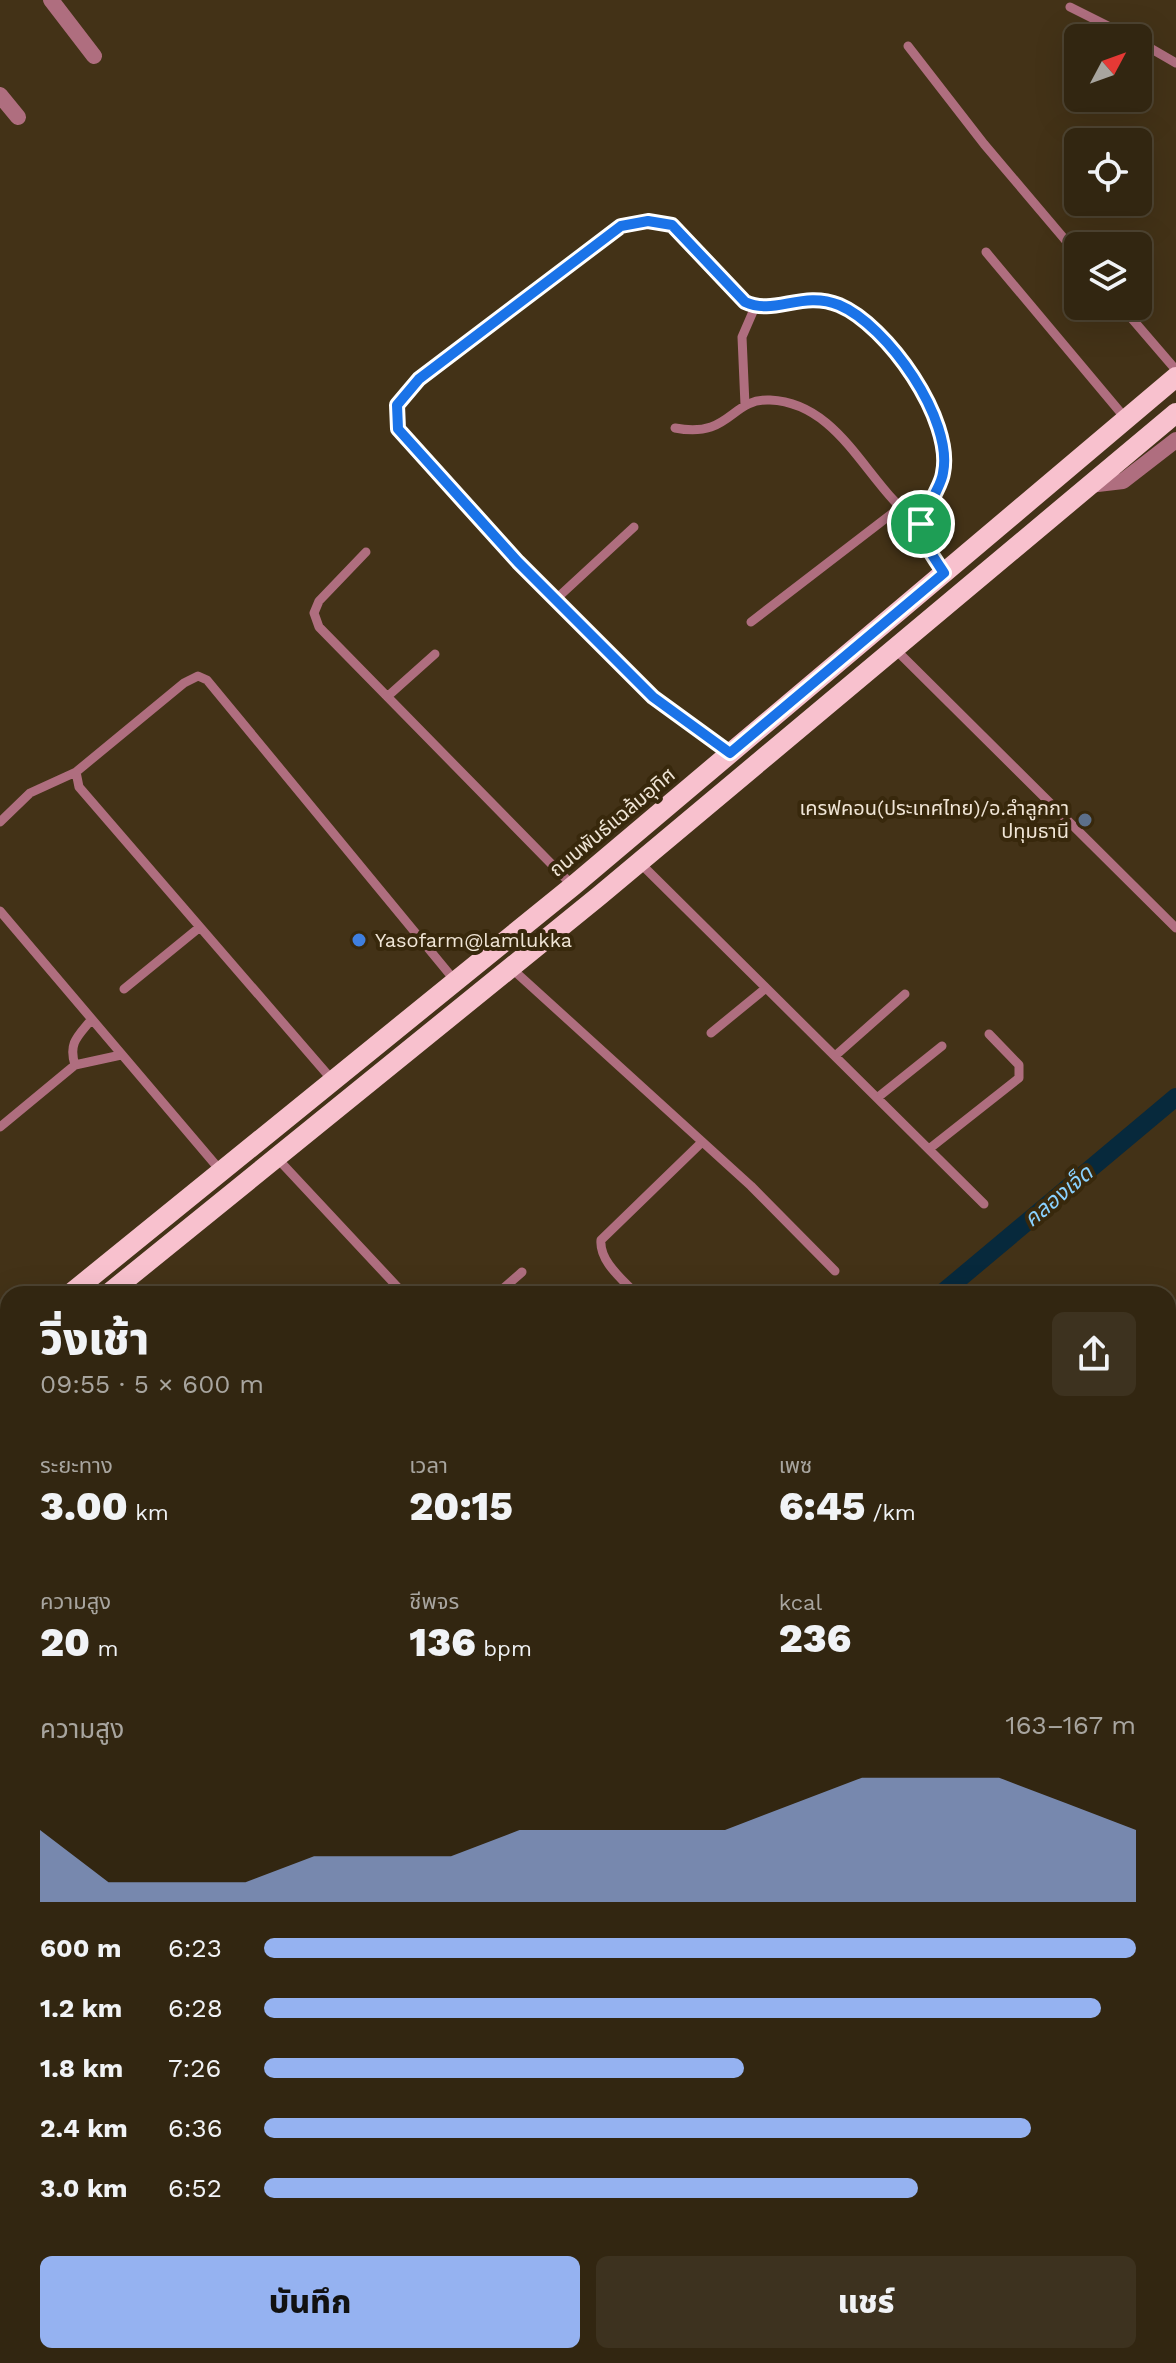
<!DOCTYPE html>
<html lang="th">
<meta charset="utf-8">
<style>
:root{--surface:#322611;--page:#3d321f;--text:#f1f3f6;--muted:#a8a59f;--line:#4d4331;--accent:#95b2f1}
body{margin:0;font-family:"Work Sans","Noto Sans Thai",sans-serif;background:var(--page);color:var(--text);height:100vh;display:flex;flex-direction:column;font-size:30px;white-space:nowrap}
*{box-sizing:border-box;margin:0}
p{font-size:26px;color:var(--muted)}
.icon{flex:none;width:44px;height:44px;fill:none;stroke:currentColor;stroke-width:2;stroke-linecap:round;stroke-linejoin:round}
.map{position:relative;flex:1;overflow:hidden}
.details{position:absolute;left:0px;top:1286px;width:1176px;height:1078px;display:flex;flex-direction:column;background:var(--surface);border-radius:24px 24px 0 0;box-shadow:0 8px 32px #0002,0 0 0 2px var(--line)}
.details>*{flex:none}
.needle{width:52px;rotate:49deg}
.controls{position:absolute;left:1064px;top:24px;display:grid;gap:16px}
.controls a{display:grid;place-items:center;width:88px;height:88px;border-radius:12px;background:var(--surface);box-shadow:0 8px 32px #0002,0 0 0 2px var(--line);font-size:40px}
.pin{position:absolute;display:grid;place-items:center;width:68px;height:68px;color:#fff;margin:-34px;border:4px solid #fff;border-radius:50%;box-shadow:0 2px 8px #0007}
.round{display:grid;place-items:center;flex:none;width:84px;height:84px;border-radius:12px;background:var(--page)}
.headline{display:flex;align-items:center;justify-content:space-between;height:136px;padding:0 40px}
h1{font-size:44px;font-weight:800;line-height:60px}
.figures{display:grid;grid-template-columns:repeat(3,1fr);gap:12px;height:136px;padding:8px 40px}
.figures div{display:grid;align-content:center}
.figures b{font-size:40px;font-weight:800}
.figures small{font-size:22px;font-weight:400}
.figures p{font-size:22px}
.chart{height:224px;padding:16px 40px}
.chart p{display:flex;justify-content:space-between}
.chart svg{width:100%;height:144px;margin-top:8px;fill:var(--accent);opacity:.7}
.button{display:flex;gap:16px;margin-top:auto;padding:16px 40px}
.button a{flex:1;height:92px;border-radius:12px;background:var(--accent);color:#111;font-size:32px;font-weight:800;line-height:92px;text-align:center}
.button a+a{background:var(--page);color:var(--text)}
ul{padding:0 40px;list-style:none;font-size:26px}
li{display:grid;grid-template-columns:128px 96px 1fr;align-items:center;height:60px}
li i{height:20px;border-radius:10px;background:var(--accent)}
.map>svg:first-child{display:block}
</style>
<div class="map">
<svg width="1176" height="2363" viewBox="0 0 1176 2363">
<defs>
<pattern id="water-ripples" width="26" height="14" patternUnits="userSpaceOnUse" patternTransform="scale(2)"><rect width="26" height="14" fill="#07293c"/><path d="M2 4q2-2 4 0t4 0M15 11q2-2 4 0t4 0" fill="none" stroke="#2b4857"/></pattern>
</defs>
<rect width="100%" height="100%" fill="#433217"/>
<path fill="url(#water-ripples)" d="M8 2046V2089L0 2094V2053Z"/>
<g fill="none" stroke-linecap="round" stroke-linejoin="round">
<path stroke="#07293c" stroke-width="18" d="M941 1294 1176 1097"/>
<path stroke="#9c8e79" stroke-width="3" stroke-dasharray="8 4" stroke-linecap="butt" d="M0 1531 8 1539"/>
<path stroke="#af6e7f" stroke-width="9" d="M1070 7 1132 38
M1138 41 1176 63
M908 46 984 144 1078 255
M986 252 1126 419
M1121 306 1176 370
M745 405 742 337 755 307
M675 428C731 439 730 398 770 400 843 403 868 490 921 524
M366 552 319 601 314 613 319 627 573 886
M555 600 634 527
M751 622 898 509
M894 648 1176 928
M388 696 435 654
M730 753 653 697 418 455 398 429 397 405 419 379 621 226C702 211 692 265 745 302 768 319 811 285 844 308 893 343 933 388 941 449 942 456 945 466 944 473 942 480 937 488 934 495 918 532 921 538 943 572
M76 772 79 787 334 1082
M0 822 30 793 76 772 184 683 198 676 207 680 456 982
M640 863 984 1204
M0 911 220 1170
M510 967 751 1186 835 1271
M124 989 200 927
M711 1033 766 988
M835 1056 905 994
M75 1065C68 1043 78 1036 91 1020
M877 1098 942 1046
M0 1127 75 1065 121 1055
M929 1149 1019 1078V1065L989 1034
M276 1157 404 1294
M497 1294 522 1272
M636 1294C622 1279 599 1261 601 1240L701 1143
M0 1500 8 1507
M0 1850 8 1859
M0 1878 8 1871
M0 1947 8 1940"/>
<path stroke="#af6e7f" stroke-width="16" d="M51 0 94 56
M0 95 18 117
M1089 485 1123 481 1176 440
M123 1282 134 1294
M1168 1321 1176 1315
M1168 1729 1176 1723
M1168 1918 1176 1912
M0 2003 8 1997
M1168 2213 1176 2207
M255 2356 261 2363
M151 2361 156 2356
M287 2363 295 2356
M614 2363 622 2356
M971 2363 980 2356"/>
<path stroke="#f38ca9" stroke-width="16" d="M1168 1499 1176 1493"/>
<path stroke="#f8c1ce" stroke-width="20" d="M70 1294 573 886 1176 377
M108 1294 599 896 1176 413
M0 1352 8 1345
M0 1382 8 1375
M0 1577 8 1586
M0 1624 8 1633
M738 2356 749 2363
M808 2356 819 2363"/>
</g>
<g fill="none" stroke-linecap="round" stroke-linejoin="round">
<g stroke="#fff" stroke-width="16">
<path id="route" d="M648 221 672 225 745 302C775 316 802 290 839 305 887 325 954 420 943 473 942 481 937 489 934 496 916 535 921 538 944 573L730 753 653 697 518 562 398 429 397 405 419 379 621 226Z"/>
</g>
<use href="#route" stroke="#1a73e8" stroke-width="10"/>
</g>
<circle fill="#5c6f8a" stroke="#38280c" stroke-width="3" cx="1085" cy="820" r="8"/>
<circle fill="#3f7fe0" stroke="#38280c" stroke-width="3" cx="359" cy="940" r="8"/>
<g text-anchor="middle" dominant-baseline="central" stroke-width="8" stroke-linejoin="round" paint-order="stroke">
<g font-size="20" fill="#f0e5d6" stroke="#38280c" text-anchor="end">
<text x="1069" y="808">เครฟคอน(ประเทศไทย)/อ.ลำลูกกา<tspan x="1069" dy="23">ปทุมธานี</tspan></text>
<text x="375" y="940" text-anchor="start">Yasofarm@lamlukka</text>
</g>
<g font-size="20" fill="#f0e5d6" stroke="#38280c">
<text transform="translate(612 822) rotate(-40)">ถนนพันธ์แฉล้มอุทิศ</text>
</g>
<g font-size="22" font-style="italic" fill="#8ad1fe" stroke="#38280c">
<text transform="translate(1058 1196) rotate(-40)">คลองเจ็ด</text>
</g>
</g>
</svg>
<div class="controls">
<a><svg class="needle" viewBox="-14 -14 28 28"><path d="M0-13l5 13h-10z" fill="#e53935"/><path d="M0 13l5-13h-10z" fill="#a8a59f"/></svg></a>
<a><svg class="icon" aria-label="locate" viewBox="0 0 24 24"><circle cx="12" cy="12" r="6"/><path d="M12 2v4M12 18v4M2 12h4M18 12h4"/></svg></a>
<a><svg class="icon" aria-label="layers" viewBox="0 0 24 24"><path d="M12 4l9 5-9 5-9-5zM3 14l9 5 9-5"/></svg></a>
</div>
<div class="pin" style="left:921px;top:524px;background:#1e9e55"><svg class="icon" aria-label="arrive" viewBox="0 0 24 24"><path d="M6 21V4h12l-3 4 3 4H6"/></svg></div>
<section class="details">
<div class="headline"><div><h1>วิ่งเช้า</h1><p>09:55 · 5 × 600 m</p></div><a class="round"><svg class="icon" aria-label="share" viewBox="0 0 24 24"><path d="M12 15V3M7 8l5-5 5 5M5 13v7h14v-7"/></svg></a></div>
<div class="figures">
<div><p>ระยะทาง</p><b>3.00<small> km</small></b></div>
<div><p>เวลา</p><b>20:15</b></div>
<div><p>เพซ</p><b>6:45<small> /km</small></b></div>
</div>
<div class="figures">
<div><p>ความสูง</p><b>20<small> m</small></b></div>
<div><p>ชีพจร</p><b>136<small> bpm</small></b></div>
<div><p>kcal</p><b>236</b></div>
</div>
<div class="chart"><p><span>ความสูง</span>163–167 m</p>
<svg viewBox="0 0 160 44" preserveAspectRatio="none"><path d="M0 44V22L10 38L20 38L30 38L40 30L50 30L60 30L70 22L80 22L90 22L100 22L110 14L120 6L130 6L140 6L150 14L160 22V44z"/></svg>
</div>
<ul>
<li><b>600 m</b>6:23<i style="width:100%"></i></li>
<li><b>1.2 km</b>6:28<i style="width:96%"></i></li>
<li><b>1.8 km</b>7:26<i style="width:55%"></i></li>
<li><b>2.4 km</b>6:36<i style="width:88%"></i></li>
<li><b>3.0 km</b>6:52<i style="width:75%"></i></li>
</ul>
<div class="button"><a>บันทึก</a><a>แชร์</a></div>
</section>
</div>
